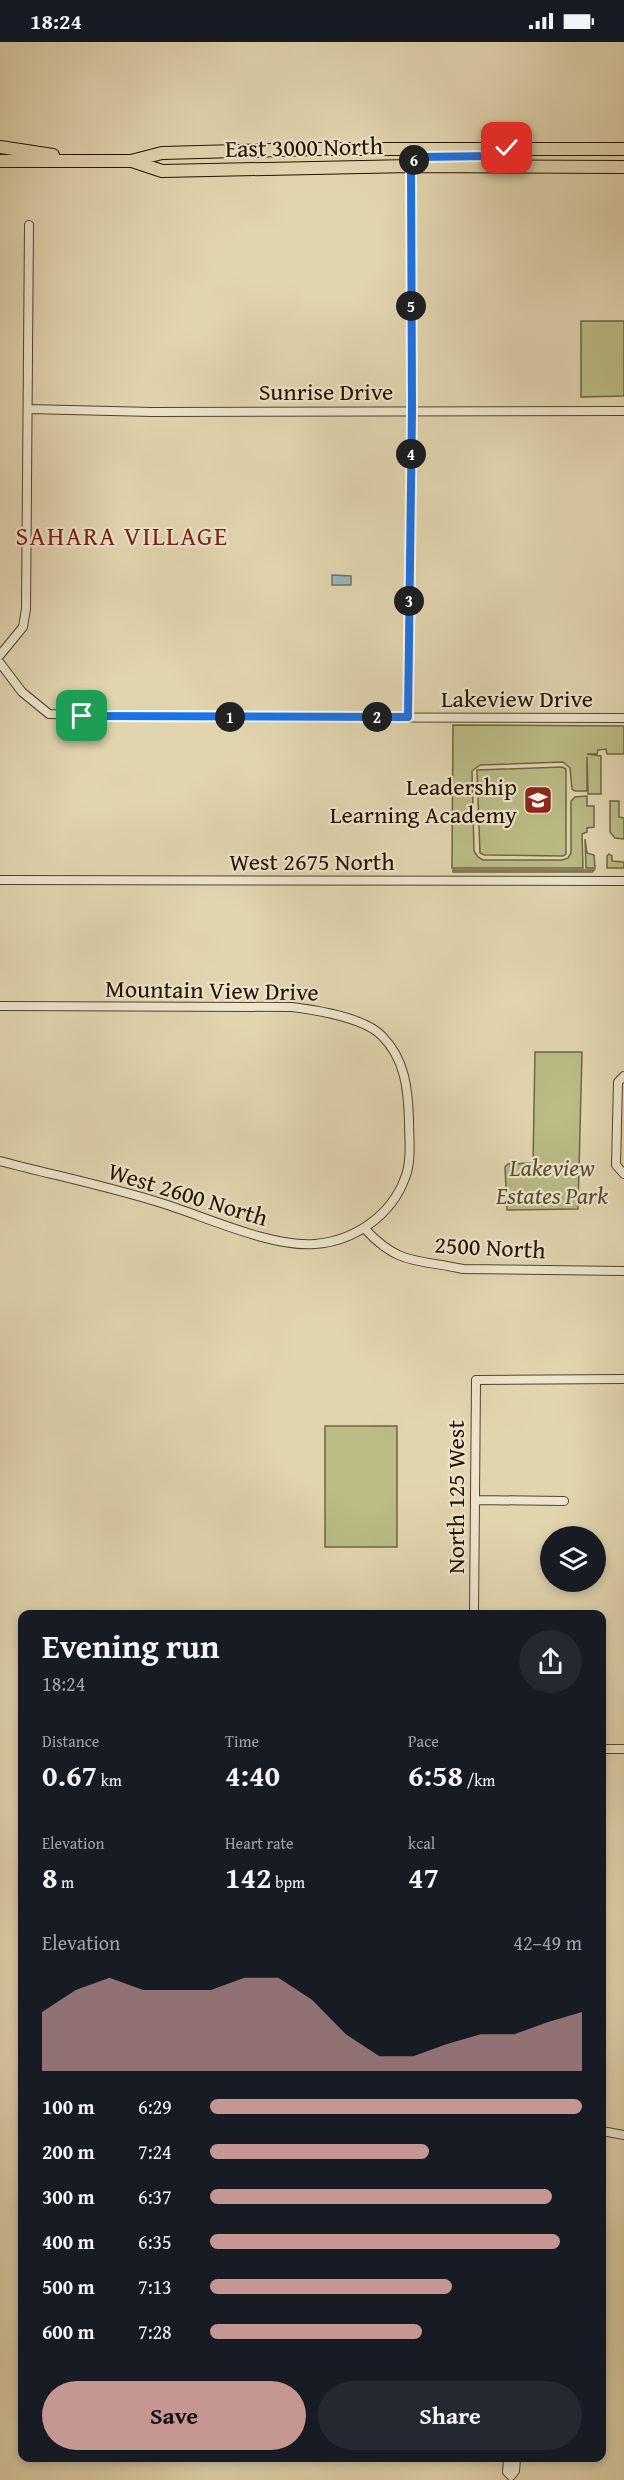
<!DOCTYPE html>
<meta charset="utf-8">
<style>
:root{--surface:#171b24;--page:#242831;--text:#f1f3f6;--muted:#9ea1a6;--accent:#c59692}
body{margin:0;font-family:"Gentium Book Plus",serif;background:var(--page);color:var(--text);height:100vh;display:flex;flex-direction:column;font-size:22px;white-space:nowrap}
*{box-sizing:border-box;margin:0}
p{font-size:20px;color:var(--muted)}
.icon{flex:none;width:33px;height:33px;fill:none;stroke:currentColor;stroke-width:2;stroke-linecap:round;stroke-linejoin:round}
.map{position:relative;flex:1;overflow:hidden}
.side{position:absolute;left:18px;top:1568px;width:588px;height:852px;display:flex;flex-direction:column;background:var(--surface);border-radius:12px;box-shadow:0 3px 9px #0003}
.side>*{flex:none}
.controls{position:absolute;left:540px;top:1484px;display:grid;gap:12px}
.controls a{display:grid;place-items:center;width:66px;height:66px;border-radius:50%;background:var(--surface);box-shadow:0 3px 9px #0003;font-size:30px}
.pin{position:absolute;display:grid;place-items:center;width:51px;height:51px;color:#fff;margin:-26px;border-radius:12px;box-shadow:0 3px 9px #0006}
.km{position:absolute;width:30px;height:30px;margin:-15px;border-radius:50%;background:#222;color:#fff;font-size:16px;line-height:30px;text-align:center}
.round{display:grid;place-items:center;flex:none;width:63px;height:63px;border-radius:32px;background:var(--page)}
.head{display:flex;align-items:center;justify-content:space-between;height:102px;padding:0 24px}
h1{font-size:33px;font-weight:800;line-height:45px}
.figures{display:grid;grid-template-columns:repeat(3,1fr);gap:9px;height:102px;padding:6px 24px}
.figures div{display:grid;align-content:center}
.figures b{font-size:30px;font-weight:800}
.figures small{font-size:16px;font-weight:400}
.figures p{font-size:16px}
.chart{height:168px;padding:12px 24px}
.chart p{display:flex;justify-content:space-between}
.chart svg{width:100%;height:108px;margin-top:6px;fill:var(--accent);opacity:.7}
.primary-button{display:flex;gap:12px;margin-top:auto;padding:12px 24px}
.primary-button a{flex:1;height:69px;border-radius:36px;background:var(--accent);color:#111;font-size:24px;font-weight:800;line-height:69px;text-align:center}
.primary-button a+a{background:var(--page);color:var(--text)}
ul{padding:0 24px;list-style:none;font-size:20px}
li{display:grid;grid-template-columns:96px 72px 1fr;align-items:center;height:45px}
li i{height:15px;border-radius:8px;background:var(--accent)}
.status{display:flex;justify-content:space-between;align-items:center;height:42px;padding:0 30px;background:var(--surface);direction:ltr}
.status svg{height:16px;fill:currentColor}
.map>svg:first-child{display:block}
</style>
<div class="status"><b>18:24</b><svg viewBox="0 0 49 12"><path d="M0 12V9h3v3zM5 12V6h3v6zM10 12V3h3v9zM15 12V0h3v12zM26 1h20v11H26zM47 4h2v5h-2z"/></svg></div>
<div class="map">
<svg width="624" height="2438" viewBox="0 0 624 2438">
<rect width="100%" height="100%" fill="#e1d5af"/>
<filter id="stains"><feTurbulence type="fractalNoise" baseFrequency=".00333" numOctaves="4"/><feColorMatrix values="0 0 0 0 .2 0 0 0 0 .09 0 0 0 0 .02 0 0 0 .5 -.17"/></filter>
<radialGradient id="worn" r=".72"><stop offset=".6" stop-color="#630" stop-opacity="0"/><stop offset="1" stop-color="#630" stop-opacity=".3"/></radialGradient>
<path fill="#babb85" stroke="#6e6643" stroke-width="1.5" d="M581 279H624V354L581 355Z
M453 683 624 684V712H607L606 707 598 708 597 712H587L601 714V752H588L587 715V749H575L572 747 570 726 563 720 480 723 472 729 474 809 478 815 483 818H562L568 816 571 811V759L575 755 587 754V764H594V785L587 786V790L582 792 583 826H452Z
M562 725 566 727V812L563 814 484 813 480 811 477 728Z
M610 759H619V775L624 776V797L615 796 610 790Z
M585 797 587 811 594 813 595 826H586Z
M609 812 612 814V819L624 820V826H607V814Z
M453 828H594L592 830H453Z
M535 1010H582L578 1167 507 1168 505 1125 508 1122 533 1121Z
M325 1384H397V1505H325Z"/>
<path fill="#9ab6b7" stroke="#6a746e" stroke-width="1.5" d="M332 533 351 534V543H332Z"/>
<g fill="none" stroke-linecap="round" stroke-linejoin="round">
<g stroke="#52432c" stroke-width="10">
<path id="minor" d="M28 367 152 370 624 369
M0 613 23 585 26 567 29 183
M0 621 22 650 49 672 192 675 624 676
M408 675 412 368 411 124
M0 838 624 839
M0 964 292 965C316 968 365 976 382 994 405 1017 408 1047 409 1078 409 1096 412 1119 405 1136 391 1174 354 1199 315 1202 271 1206 202 1173 158 1160 106 1144 53 1133 0 1119
M624 1034 618 1040 616 1123 624 1132
M365 1187C399 1224 418 1217 463 1227L624 1229
M475 1458 564 1459
M474 1572 476 1338 624 1337
M602 1707H624
M602 2089 624 2093
M511 2415 508 2417 507 2430 511 2434 515 2429 516 2417 513 2415"/>
</g>
<g stroke="#231201" stroke-width="14">
<path id="primary" d="M0 105 53 113
M0 119H131L162 111 317 107H624
M132 119 162 129 411 124 624 125
M411 124 418 115 453 114"/>
</g>
<use href="#minor" stroke="#ece4cb" stroke-width="8"/>
<use href="#primary" stroke="#e1d5af" stroke-width="12"/>
</g>
<g fill="none" stroke-linecap="round" stroke-linejoin="round">
<g stroke="#fff" stroke-width="12">
<path id="route" d="M82 674 408 675 412 368 411 124 418 115 493 114 500 112 507 106"/>
</g>
<use href="#route" stroke="#1a73e8" stroke-width="8"/>
</g>
<defs>
<g id="school-square" transform="scale(1.5)"><rect x="-9" y="-9" width="18" height="18" rx="4" fill="#8f2418" stroke="#ece4cb"/><path d="M0-5L7-2L0 1L-7-2ZM-4 1L0 2.5L4 1V4Q0 6-4 4Z" fill="#fff"/></g>
</defs>
<g fill-rule="evenodd">
<use href="#school-square" x="538" y="758"/>
</g>
<g text-anchor="middle" dominant-baseline="central" stroke-width="4.5" stroke-linejoin="round" paint-order="stroke">
<g font-size="24" fill="#231201" stroke="#ece4cb">
<text transform="translate(304 105) rotate(-1)">East 3000 North</text>
<text x="326" y="349">Sunrise Drive</text>
<text x="517" y="656">Lakeview Drive</text>
<text x="312" y="819">West 2675 North</text>
<text transform="translate(212 948) rotate(1)">Mountain View Drive</text>
<text transform="translate(188 1152) rotate(17)">West 2600 North</text>
<text transform="translate(490 1205) rotate(3)">2500 North</text>
<text transform="translate(455 1455) rotate(-90)">North 125 West</text>
</g>
<g font-size="24" fill="#231201" stroke="#ece4cb" text-anchor="end">
<text x="517" y="744">Leadership<tspan x="517" dy="28">Learning Academy</tspan></text>
</g>
<g font-size="24" font-style="italic" fill="#584d2f" stroke="#ece4cb">
<text x="552" y="1125">Lakeview<tspan x="552" dy="28">Estates Park</tspan></text>
</g>
<g font-size="26" letter-spacing="1.5" fill="#7a1f14" stroke="#ece4cb">
<text x="122" y="493">SAHARA VILLAGE</text>
</g>
</g>
<rect width="100%" height="100%" filter="url(#stains)"/>
<rect width="100%" height="100%" fill="url(#worn)"/>
</svg>
<div class="controls">
<a><svg class="icon" aria-label="layers" viewBox="0 0 24 24"><path d="M12 4l9 5-9 5-9-5zM3 14l9 5 9-5"/></svg></a>
</div>
<div class="pin" style="left:82px;top:674px;background:#1e9e55"><svg class="icon" aria-label="arrive" viewBox="0 0 24 24"><path d="M6 21V4h12l-3 4 3 4H6"/></svg></div>
<div class="pin" style="left:507px;top:106px;background:#d93025"><svg class="icon" aria-label="check" viewBox="0 0 24 24"><path d="M5 12l5 5 9-10"/></svg></div>
<b class="km" style="left:230px;top:675px">1</b>
<b class="km" style="left:377px;top:675px">2</b>
<b class="km" style="left:409px;top:559px">3</b>
<b class="km" style="left:411px;top:412px">4</b>
<b class="km" style="left:411px;top:264px">5</b>
<b class="km" style="left:414px;top:118px">6</b>
<section class="side">
<div class="head"><div><h1>Evening run</h1><p>18:24</p></div><a class="round"><svg class="icon" aria-label="share" viewBox="0 0 24 24"><path d="M12 15V3M7 8l5-5 5 5M5 13v7h14v-7"/></svg></a></div>
<div class="figures">
<div><p>Distance</p><b>0.67<small> km</small></b></div>
<div><p>Time</p><b>4:40</b></div>
<div><p>Pace</p><b>6:58<small> /km</small></b></div>
</div>
<div class="figures">
<div><p>Elevation</p><b>8<small> m</small></b></div>
<div><p>Heart rate</p><b>142<small> bpm</small></b></div>
<div><p>kcal</p><b>47</b></div>
</div>
<div class="chart"><p><span>Elevation</span>42–49 m</p>
<svg viewBox="0 0 160 44" preserveAspectRatio="none"><path d="M0 44V20L10 11L20 6L30 11L40 11L50 11L60 6L70 6L80 15L90 29L100 38L110 38L120 33L130 29L140 29L150 24L160 20V44z"/></svg>
</div>
<ul>
<li><b>100 m</b>6:29<i style="width:100%"></i></li>
<li><b>200 m</b>7:24<i style="width:59%"></i></li>
<li><b>300 m</b>6:37<i style="width:92%"></i></li>
<li><b>400 m</b>6:35<i style="width:94%"></i></li>
<li><b>500 m</b>7:13<i style="width:65%"></i></li>
<li><b>600 m</b>7:28<i style="width:57%"></i></li>
</ul>
<div class="primary-button"><a>Save</a><a>Share</a></div>
</section>
</div>
